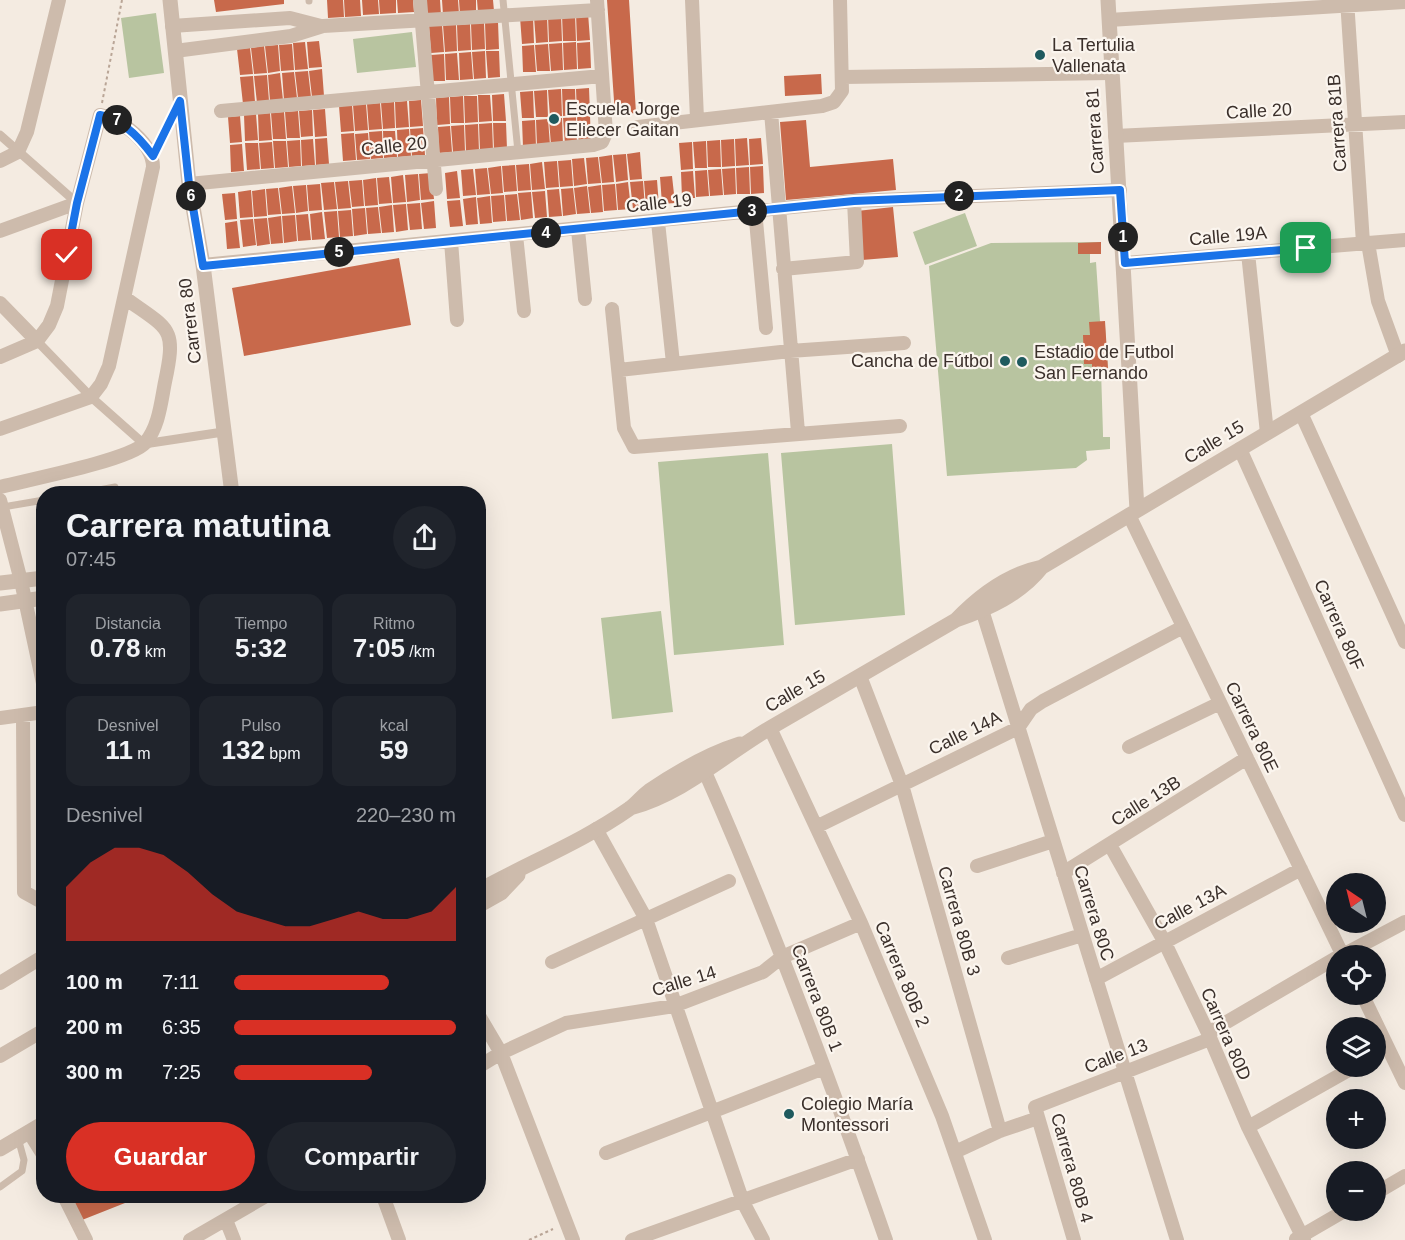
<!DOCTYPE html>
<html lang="es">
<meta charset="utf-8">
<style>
:root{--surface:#171b24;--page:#20242c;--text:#f1f3f6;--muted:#9ea1a6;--accent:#d93025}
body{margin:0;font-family:Helvetica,sans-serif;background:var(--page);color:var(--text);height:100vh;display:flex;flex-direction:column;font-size:22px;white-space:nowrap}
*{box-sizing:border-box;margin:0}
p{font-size:20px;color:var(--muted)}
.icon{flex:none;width:33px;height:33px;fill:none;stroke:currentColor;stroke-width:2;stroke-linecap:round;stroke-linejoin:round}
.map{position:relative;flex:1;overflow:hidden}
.side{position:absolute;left:36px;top:486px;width:450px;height:717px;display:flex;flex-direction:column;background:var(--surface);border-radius:24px;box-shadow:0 6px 24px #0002}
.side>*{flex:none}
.needle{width:39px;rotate:325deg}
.tools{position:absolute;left:1326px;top:873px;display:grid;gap:12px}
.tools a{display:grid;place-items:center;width:60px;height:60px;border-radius:50%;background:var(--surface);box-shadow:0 6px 24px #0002;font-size:30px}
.pin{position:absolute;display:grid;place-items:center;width:51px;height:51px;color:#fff;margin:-26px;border-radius:12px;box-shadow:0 3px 9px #0006}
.km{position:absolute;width:30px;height:30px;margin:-15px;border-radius:50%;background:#222;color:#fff;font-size:16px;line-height:30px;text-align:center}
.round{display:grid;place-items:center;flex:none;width:63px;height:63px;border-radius:32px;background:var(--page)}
.head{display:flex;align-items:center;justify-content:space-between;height:102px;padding:0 30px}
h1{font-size:33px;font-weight:600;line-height:45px}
.metrics{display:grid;grid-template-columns:repeat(3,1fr);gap:9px;height:102px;padding:6px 30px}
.metrics div{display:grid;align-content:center;border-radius:15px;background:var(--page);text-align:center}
.metrics b{font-size:26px;font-weight:600}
.metrics small{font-size:16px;font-weight:400}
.metrics p{font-size:16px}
.chart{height:168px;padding:12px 30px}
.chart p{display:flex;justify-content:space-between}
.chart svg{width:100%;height:108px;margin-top:6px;fill:var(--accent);opacity:.7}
.primary-button{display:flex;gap:12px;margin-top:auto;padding:12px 30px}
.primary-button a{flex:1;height:69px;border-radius:36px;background:var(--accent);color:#fff;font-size:24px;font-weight:600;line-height:69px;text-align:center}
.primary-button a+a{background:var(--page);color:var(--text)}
ul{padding:0 30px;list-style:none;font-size:20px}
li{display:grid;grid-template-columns:96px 72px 1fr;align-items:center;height:45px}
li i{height:15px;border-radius:8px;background:var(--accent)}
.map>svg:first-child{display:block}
</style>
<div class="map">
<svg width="1405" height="1240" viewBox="0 0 1405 1240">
<rect width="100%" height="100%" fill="#f4ebe1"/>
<path fill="#b8c4a0" d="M156 13 164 73 129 78 121 18Z
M412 32 416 67 357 73 353 39Z
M965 213 977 246 925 265 913 232Z
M1101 242V254H1090V263L1096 262 1100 321 1105 326 1108 369 1101 370 1103 434V437H1110V449L1086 451 1087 460 1076 468 947 476 929 266 991 243Z
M892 444 905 615 795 625 781 453Z
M768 453 784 645 674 655 658 462Z
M661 611 673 712 612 719 601 618Z"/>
<path fill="#c8694b" d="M214 0H284V4L216 12Z
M327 0H343L344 17 328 18Z
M344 0H360L361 16 345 17Z
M362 0H378L379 14 363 15Z
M379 0H396V13L380 14Z
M397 0H413L414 12 398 13Z
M424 0H440L441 15 425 16Z
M442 0H458L459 14 443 15Z
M459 0H476V12L460 14Z
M477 0H493L494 11 478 12Z
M607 0H629L636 113 615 115Z
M588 13 590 40 577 41 576 14Z
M575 14 576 41H563L562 15Z
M561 15 562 41 549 42 548 16Z
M547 16 548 42 536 43 534 17Z
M520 17H533L534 43 522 44Z
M498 22 499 49 486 50 485 23Z
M484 23 485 49 472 50 471 24Z
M470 24 471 50 458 51 457 25Z
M442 25 444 52 431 53 429 26Z
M443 25H456L457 51 445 52Z
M319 41 322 67 309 68 307 42Z
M305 42 308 69 295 70 293 43Z
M576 42 577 69 564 70 563 43Z
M590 42 591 68 578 69 577 43Z
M562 43 563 70 551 71 549 44Z
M292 44 294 70 281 71 279 45Z
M548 44 550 71H537L535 45Z
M278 45 280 71 268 73 265 46Z
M534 45 536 72H523L522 46Z
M264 46 267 73 254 74 251 48Z
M250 48 253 74 240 75 237 49Z
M485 51 486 78 474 79 472 52Z
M486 51H499L500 77 488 78Z
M471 52 473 79 460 80 459 53Z
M457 53 459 80H446L445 54Z
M444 54 445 81H432L431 55Z
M322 69 324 96 312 97 309 71Z
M308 71 311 97 298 98 295 72Z
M294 72 297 98 284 100 282 73Z
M280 73 283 100 270 101 268 75Z
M821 74 822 94 785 96 784 76Z
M267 75 269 101 257 103 254 76Z
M253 76 255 102 243 104 240 77Z
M589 88 590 114 577 115 576 89Z
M561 89 562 116 550 117 548 90Z
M562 89H575L576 115 563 116Z
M547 90 548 117H536L534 91Z
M533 91 534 118H522L520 92Z
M504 94 506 121H493L492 95Z
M478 95H490L492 121 479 122Z
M463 96 464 123H451L450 97Z
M464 96H477L478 122 465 123Z
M449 97 450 124 437 125 436 98Z
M421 100 423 126 410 127 409 101Z
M407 101 409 127 396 128 395 102Z
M394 102 395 128 383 129 381 103Z
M380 103 382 129 369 130 367 104Z
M366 104 368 130 355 131 353 105Z
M352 105 354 131 341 132 339 106Z
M325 109 327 136 315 137 313 110Z
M312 110 313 136 301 137 299 111Z
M298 111 300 138H287L285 112Z
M284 112 286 139H273L271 113Z
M270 113 272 140 259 141 258 114Z
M256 114 258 140 245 141 244 115Z
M240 116 242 142 230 143 228 117Z
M590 116 591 143 579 144 577 117Z
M576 117 577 144H565L563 118Z
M562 118 563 144 551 145 549 119Z
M548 119 550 145 537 146 536 120Z
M535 120 536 146 523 147 522 121Z
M806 120 810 167 893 159 896 190 786 200 780 122Z
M492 123 493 150 480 151 479 124Z
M493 123H506L507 149 494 150Z
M478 124 479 151H466L465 125Z
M464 125 465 151 453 152 451 126Z
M450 126 452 152 439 153 438 127Z
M423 128 425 155 412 156 410 129Z
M409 129 411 156 398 157 397 130Z
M382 131 383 158 371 159 369 132Z
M383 131H395L397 157 384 158Z
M354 133 356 160 343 161 341 134Z
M368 133 370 159 357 160 355 134Z
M327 138 329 164 316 165 315 139Z
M747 138 749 165 736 166 735 139Z
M761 138 763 164 750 165 749 139Z
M313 139 315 165 302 166 301 140Z
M734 139 735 166 722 167 721 140Z
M300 140 301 166 289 167 287 141Z
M720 140 721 167H708L707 141Z
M273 141H286L288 167 275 168Z
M706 141 707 168H695L693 142Z
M272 142 274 168 261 169 259 143Z
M692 142 693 169 681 170 679 143Z
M245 143H258L260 169 247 170Z
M242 144 244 171 231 172 230 145Z
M640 152 642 179 630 180 627 154Z
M626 154 628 180 616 182 613 155Z
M612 155 614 182 602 183 599 157Z
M598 157 601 183 588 184 586 158Z
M584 158 587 184 574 186 572 159Z
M571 160 573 186 560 187 558 161Z
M557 161 559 187 546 188 544 162Z
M542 162 545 189 532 190 530 164Z
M529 164 531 190 518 191 516 165Z
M515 165 517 191 504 192 502 166Z
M501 166 503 193 491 194 488 168Z
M763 166 764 193 751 194 750 167Z
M749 167 750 194H737L736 168Z
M487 168 490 194 477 195 475 169Z
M735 168 736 194 724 195 722 169Z
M473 169 476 195 463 196 461 170Z
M721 169 723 195 710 196 708 170Z
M707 170 709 196 696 197 695 171Z
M457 171 460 198 447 199 445 173Z
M693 171 695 198H682L681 172Z
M431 173 434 199 421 200 419 174Z
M418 174 420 200 407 202 405 175Z
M403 175 406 202 393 203 391 177Z
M672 176 675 203 662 204 660 177Z
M389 177 392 203 379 204 377 178Z
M376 178 378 205 365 206 363 180Z
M362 180 364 206 352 207 349 181Z
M657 180 659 206 646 207 644 181Z
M348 181 351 208 338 209 335 182Z
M643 181 645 208 633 209 630 182Z
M334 182 337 209 324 210 321 183Z
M628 182 631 209 618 210 616 184Z
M320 184 322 210 309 211 307 185Z
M615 184 617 210 604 211 602 185Z
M306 185 308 211 296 213 293 186Z
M601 185 603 212 591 213 588 187Z
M292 186 295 213 282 214 279 188Z
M587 186 590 213 577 214 574 188Z
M278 188 281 214 268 215 266 189Z
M573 188 576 214 563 216 561 189Z
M265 189 267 216 254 217 252 191Z
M559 189 562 216 549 217 547 190Z
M251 190 253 217 240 218 238 192Z
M545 191 547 217 535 218 532 192Z
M531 192 533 218 521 220 518 193Z
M235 193 237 219 225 220 222 194Z
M517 194 520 220 507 221 505 195Z
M504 195 506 221 493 222 491 196Z
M490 196 492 223 480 224 477 198Z
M476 197 478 224 466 225 463 199Z
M460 200 463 226 450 227 447 201Z
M434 201 436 228 424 229 421 203Z
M420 203 422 229 410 230 407 204Z
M406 204 408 230 396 232 393 205Z
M392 205 394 232 382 233 379 207Z
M378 207 381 233 368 234 366 208Z
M893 207 898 257 862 260 857 211Z
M365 208 367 234 354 236 352 209Z
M351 210 353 236 340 237 338 211Z
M337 211 339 237 327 238 324 212Z
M322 212 325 239 312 240 310 214Z
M308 214 311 240 298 241 296 215Z
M295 215 297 241 284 243 282 216Z
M281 216 283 243 271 244 268 218Z
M267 218 270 244 257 246 254 219Z
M253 219 256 245 243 247 240 220Z
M237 221 240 248 227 249 225 223Z
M1101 242V254H1078V243Z
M399 258 411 325 244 356 232 288Z
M1105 321 1108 369 1092 370V364H1084L1083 335H1090L1089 322Z
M72 1196H122L125 1203 82 1220Z"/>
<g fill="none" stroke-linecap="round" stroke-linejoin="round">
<path stroke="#b9a596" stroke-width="2" stroke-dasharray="3 3" stroke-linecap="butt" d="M102 103 122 0
M160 143 168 126
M529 1240 553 1229"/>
<path stroke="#cdbbac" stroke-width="7" d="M309 0V1
M503 0 518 152
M78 494 115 487
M3 507 44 500
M0 1187 22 1171 24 1160 18 1138"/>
<path stroke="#cdbbac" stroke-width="9" d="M0 135 77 203
M37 341 91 397 144 444 223 432"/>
<path stroke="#cdbbac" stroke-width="14" d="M420 0 436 189
M692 0 697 119
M1347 0 1363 243
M1109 20 1405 2
M172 26 290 18 321 26
M175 51 291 36 323 26 598 10
M843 77 1110 73
M221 111 602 76
M771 112 798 432
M638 127 822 106 834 102 842 91 840 0
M1115 136 1405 122
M0 161 18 152 27 132 59 0
M189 184 593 145 602 142 606 133 597 0
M755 210 766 328
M658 222 673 363
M578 230 585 299
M0 231 77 203
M516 235 524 311
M451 241 457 320
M1368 243 1378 301 1398 356
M1248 253 1267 433
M1125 263 1405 240
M203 265 854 201 1120 190
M783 269 857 262 854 201
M0 303 37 341
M612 309 624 428 634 447 900 426
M0 357 37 341 49 325 57 306 77 203 100 115C121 119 153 143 153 167L109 366 101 384 91 397 0 429
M619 370 790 351 904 343
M1301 413 1405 642
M1240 449 1405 815
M0 487C27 480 130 460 145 443 159 427 161 402 165 382 177 326 169 330 125 298
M0 500 21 581 44 688
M1129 515 1343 956
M979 600 1177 1240
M860 676 902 785 1000 1131
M23 715 24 892 44 903
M0 718 44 712
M770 728 861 923 942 1116 985 1240
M1129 747 1220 703
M705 772C773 925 831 1082 886 1240
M818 826 1018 728 1031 709 1043 701 1183 627
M596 829 646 919 743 1202 763 1240
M1110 845 1164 941 1208 1033 1248 1127 1304 1240
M977 866 1053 841
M1063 873 1247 758
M1341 956 1405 922
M1008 958 1082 935
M552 962 729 881
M1096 979 1301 869
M0 983 44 956
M1362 994 1405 1083
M478 1014 501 1053 573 1240
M1208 1033 1336 958
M0 1056 44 1030
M478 1067 501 1053 566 1023 674 1006 763 972 782 957 861 923
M1248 1127 1356 1066
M29 1132 44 1156
M955 1152 1000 1131 1038 1118
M606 1153 824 1068
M1376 1193 1405 1176
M64 1196 86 1240
M383 1196 399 1240
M226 1220 234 1240
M1296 1239 1346 1210
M190 1240 266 1196
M632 1240 858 1159
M1074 1240 1035 1107 1210 1039"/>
<path stroke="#cdbbac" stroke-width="15" d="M170 0 189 184 203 265 232 494
M1108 0 1137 510
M0 583 44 578
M0 604 44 598
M956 620C980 595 1008 574 1042 567L1405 351
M630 808C683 794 724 755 770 728L956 620C988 609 1021 594 1042 567
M478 891C528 863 582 842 629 809 636 804 642 796 649 791 677 772 708 754 740 744
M478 906 501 893 518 875
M0 1149 44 1123"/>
</g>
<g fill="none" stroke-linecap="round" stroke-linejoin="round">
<g stroke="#fff" stroke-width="12">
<path id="route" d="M67 255 77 203 100 115C121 119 140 138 153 156L180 101 189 184 203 266 854 201 1120 190 1125 263 1306 248"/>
</g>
<use href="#route" stroke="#1a73e8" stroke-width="8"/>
</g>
<g fill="#1f5a5e" stroke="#fbf5ee" stroke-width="2">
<circle cx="1040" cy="55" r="6"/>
<circle cx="554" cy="119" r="6"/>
<circle cx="1005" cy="361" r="6"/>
<circle cx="1022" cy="362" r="6"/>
<circle cx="789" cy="1114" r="6"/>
</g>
<g text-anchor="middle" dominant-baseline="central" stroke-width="4.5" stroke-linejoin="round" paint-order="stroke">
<g font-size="18" fill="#3b302b" stroke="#fbf5ee" text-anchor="start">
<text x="1052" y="45">La Tertulia<tspan x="1052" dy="21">Vallenata</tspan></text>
<text x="566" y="109">Escuela Jorge<tspan x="566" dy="21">Eliecer Gaitan</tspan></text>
<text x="1034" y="352">Estadio de Futbol<tspan x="1034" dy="21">San Fernando</tspan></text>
<text x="993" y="361" text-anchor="end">Cancha de Fútbol</text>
<text x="801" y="1104">Colegio María<tspan x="801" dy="21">Montessori</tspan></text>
</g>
<g font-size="18" fill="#3b302b" stroke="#fbf5ee">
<text transform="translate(1259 111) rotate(-3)">Calle 20</text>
<text transform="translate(1337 123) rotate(-94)">Carrera 81B</text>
<text transform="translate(1095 131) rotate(-94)">Carrera 81</text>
<text transform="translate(394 146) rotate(-6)">Calle 20</text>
<text transform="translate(659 203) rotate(-6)">Calle 19</text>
<text transform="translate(1228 236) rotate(-5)">Calle 19A</text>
<text transform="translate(190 321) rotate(-97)">Carrera 80</text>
<text transform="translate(1214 442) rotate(-31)">Calle 15</text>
<text transform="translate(1339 625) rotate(66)">Carrera 80F</text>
<text transform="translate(795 691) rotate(-30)">Calle 15</text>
<text transform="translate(1252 727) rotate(64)">Carrera 80E</text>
<text transform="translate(965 733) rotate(-26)">Calle 14A</text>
<text transform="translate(1146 801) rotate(-32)">Calle 13B</text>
<text transform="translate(1190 907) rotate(-28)">Calle 13A</text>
<text transform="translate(1094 913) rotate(73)">Carrera 80C</text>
<text transform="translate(959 921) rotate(74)">Carrera 80B 3</text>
<text transform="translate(902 974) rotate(67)">Carrera 80B 2</text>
<text transform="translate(684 981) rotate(-17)">Calle 14</text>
<text transform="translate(817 998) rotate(69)">Carrera 80B 1</text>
<text transform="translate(1226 1034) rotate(66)">Carrera 80D</text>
<text transform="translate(1116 1056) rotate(-21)">Calle 13</text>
<text transform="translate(1072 1168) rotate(74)">Carrera 80B 4</text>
</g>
</g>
</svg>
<div class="tools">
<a><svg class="needle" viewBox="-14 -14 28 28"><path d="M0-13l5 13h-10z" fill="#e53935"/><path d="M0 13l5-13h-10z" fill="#9ea1a6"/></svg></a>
<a><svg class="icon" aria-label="locate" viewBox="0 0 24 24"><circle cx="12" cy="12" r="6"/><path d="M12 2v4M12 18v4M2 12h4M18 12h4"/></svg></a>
<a><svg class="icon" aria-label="layers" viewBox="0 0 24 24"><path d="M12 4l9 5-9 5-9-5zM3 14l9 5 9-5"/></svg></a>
<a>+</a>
<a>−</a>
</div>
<div class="pin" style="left:1306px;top:248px;background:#1e9e55"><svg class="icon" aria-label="arrive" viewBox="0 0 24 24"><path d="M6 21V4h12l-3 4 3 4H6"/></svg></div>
<div class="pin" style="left:67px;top:255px;background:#d93025"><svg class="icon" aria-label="check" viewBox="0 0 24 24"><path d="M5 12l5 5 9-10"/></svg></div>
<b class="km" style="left:1123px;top:237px">1</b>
<b class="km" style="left:959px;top:196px">2</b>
<b class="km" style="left:752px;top:211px">3</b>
<b class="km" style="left:546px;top:233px">4</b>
<b class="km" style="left:339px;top:252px">5</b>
<b class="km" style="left:191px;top:196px">6</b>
<b class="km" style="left:117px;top:120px">7</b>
<section class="side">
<div class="head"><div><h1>Carrera matutina</h1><p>07:45</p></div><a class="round"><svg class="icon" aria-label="share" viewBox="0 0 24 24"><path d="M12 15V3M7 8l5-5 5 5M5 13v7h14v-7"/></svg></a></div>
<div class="metrics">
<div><p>Distancia</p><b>0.78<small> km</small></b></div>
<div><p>Tiempo</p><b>5:32</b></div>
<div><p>Ritmo</p><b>7:05<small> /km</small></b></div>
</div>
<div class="metrics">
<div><p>Desnivel</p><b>11<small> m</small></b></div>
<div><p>Pulso</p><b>132<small> bpm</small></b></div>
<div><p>kcal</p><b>59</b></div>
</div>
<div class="chart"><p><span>Desnivel</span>220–230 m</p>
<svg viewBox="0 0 160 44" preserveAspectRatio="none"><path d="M0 44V22L10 12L20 6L30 6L40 9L50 16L60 25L70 32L80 35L90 38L100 38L110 35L120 32L130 35L140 35L150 32L160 22V44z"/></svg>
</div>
<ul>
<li><b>100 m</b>7:11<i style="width:70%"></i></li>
<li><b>200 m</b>6:35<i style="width:100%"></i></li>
<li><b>300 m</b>7:25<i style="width:62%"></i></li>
</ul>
<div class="primary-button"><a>Guardar</a><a>Compartir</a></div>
</section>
</div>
